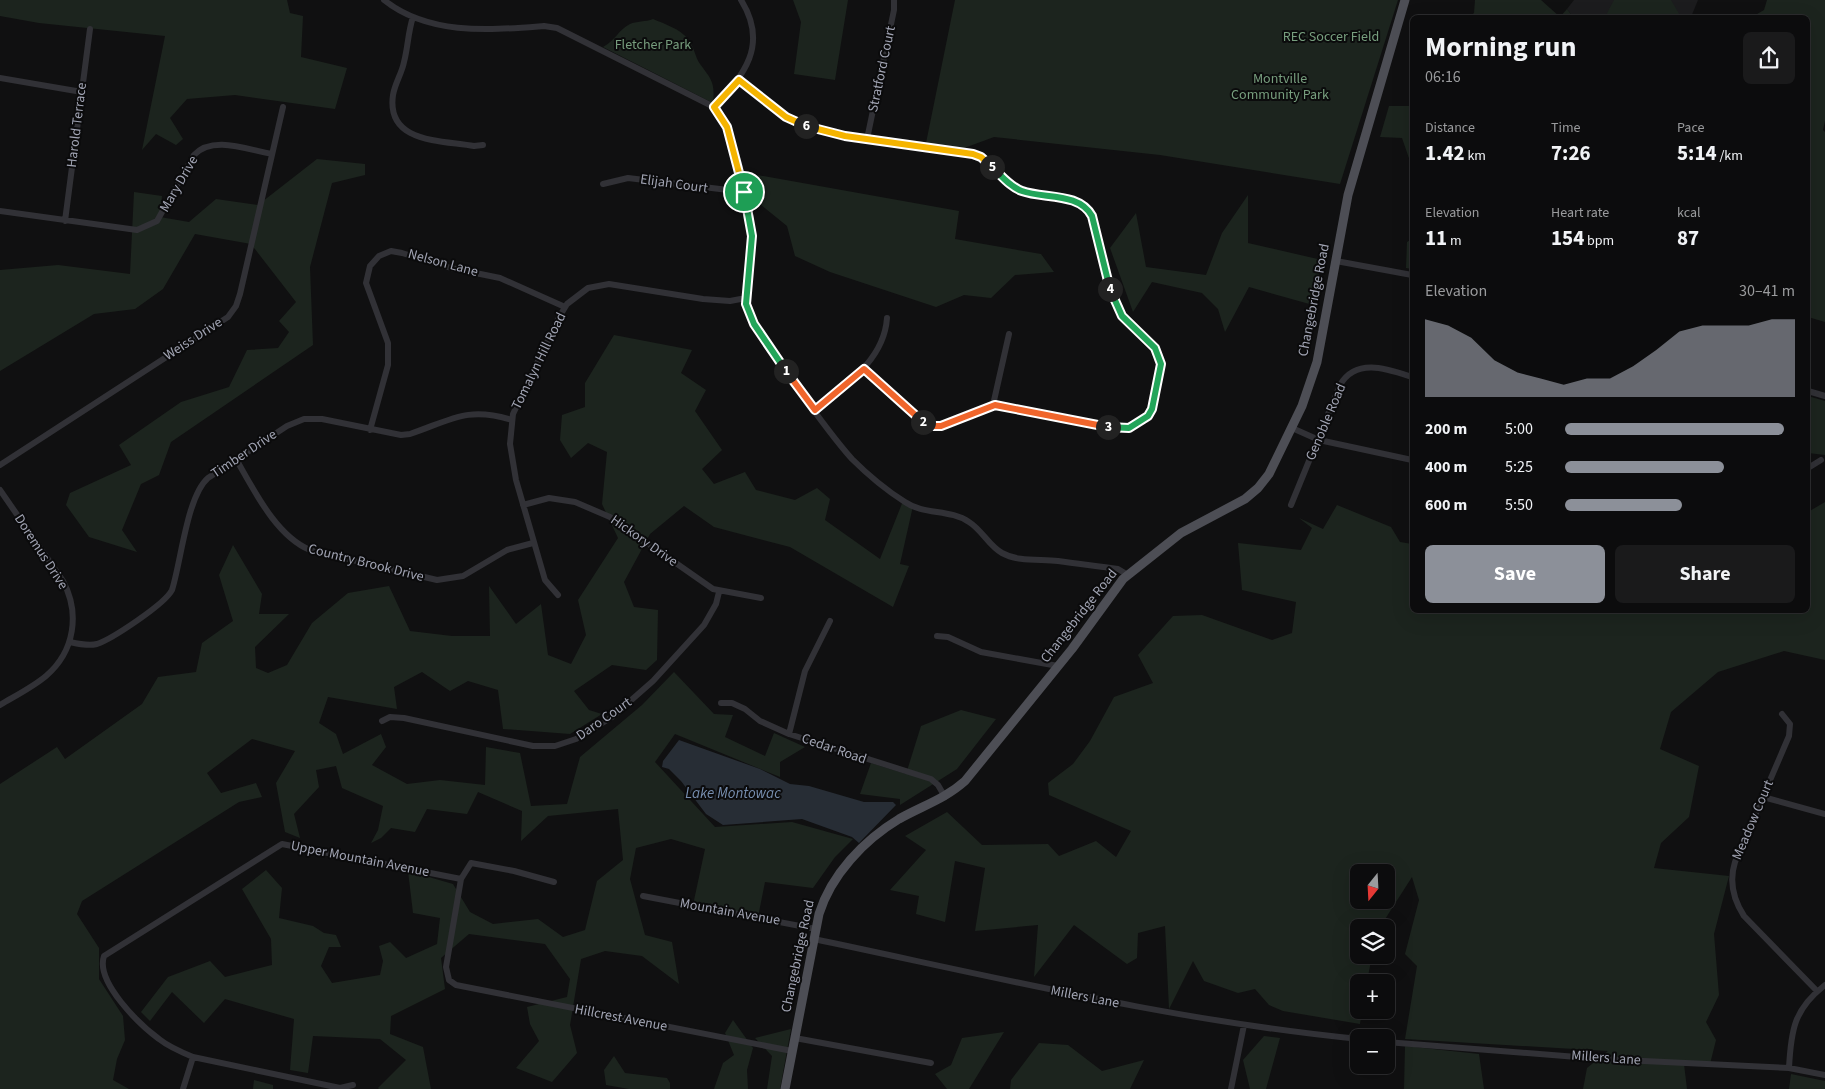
<!DOCTYPE html>
<meta charset="utf-8">
<style>
:root{--surface:#0c0c0d;--page:#1a1a1b;--text:#f1f3f6;--muted:#9a9b9d;--line:#2c2c2e;--accent:#8c9099}
body{margin:0;font-family:"Source Sans 3",sans-serif;background:var(--page);color:var(--text);height:100vh;display:flex;flex-direction:column;font-size:19px;white-space:nowrap}
*{box-sizing:border-box;margin:0}
p{font-size:16px;color:var(--muted)}
.icon{flex:none;width:28px;height:28px;fill:none;stroke:currentColor;stroke-width:2;stroke-linecap:round;stroke-linejoin:round}
.map{position:relative;flex:1;overflow:hidden}
.sheet{position:absolute;left:1410px;top:15px;width:400px;height:598px;display:flex;flex-direction:column;background:var(--surface);border-radius:8px;box-shadow:0 5px 20px #0002,0 0 0 1px var(--line)}
.sheet>*{flex:none}
.needle{width:32px;rotate:198deg}
.buttons{position:absolute;left:1350px;top:864px;display:grid;gap:10px}
.buttons a{display:grid;place-items:center;width:45px;height:45px;border-radius:8px;background:var(--surface);box-shadow:0 5px 20px #0002,0 0 0 1px var(--line);font-size:25px}
.pin{position:absolute;display:grid;place-items:center;width:42px;height:42px;color:#fff;margin:-21px;border:2px solid #fff;border-radius:50%;box-shadow:0 1px 5px #0007}
.km{position:absolute;width:25px;height:25px;margin:-12px;border-radius:50%;background:#222;color:#fff;font-size:14px;line-height:25px;text-align:center}
.round{display:grid;place-items:center;flex:none;width:52px;height:52px;border-radius:8px;background:var(--page)}
.summary{display:flex;align-items:center;justify-content:space-between;height:85px;padding:0 15px}
h1{font-size:28px;font-weight:700;line-height:38px}
.figures{display:grid;grid-template-columns:repeat(3,1fr);gap:8px;height:85px;padding:5px 15px}
.figures div{display:grid;align-content:center}
.figures b{font-size:21px;font-weight:700}
.figures small{font-size:14px;font-weight:400}
.figures p{font-size:14px}
.chart{height:140px;padding:10px 15px}
.chart p{display:flex;justify-content:space-between}
.chart svg{width:100%;height:90px;margin-top:5px;fill:var(--accent);opacity:.7}
.primary-button{display:flex;gap:10px;margin-top:auto;padding:10px 15px}
.primary-button a{flex:1;height:58px;border-radius:8px;background:var(--accent);color:#fff;font-size:20px;font-weight:700;line-height:58px;text-align:center}
.primary-button a+a{background:var(--page);color:var(--text)}
ul{padding:0 15px;list-style:none;font-size:16px}
li{display:grid;grid-template-columns:80px 60px 1fr;align-items:center;height:38px}
li i{height:12px;border-radius:6px;background:var(--accent)}
.map>svg:first-child{display:block}
</style>
<div class="map">
<svg width="1825" height="1089" viewBox="0 0 1825 1089">
<rect width="100%" height="100%" fill="#101011"/>
<path fill="#1c1c1e" d="M1574 0H1698L1691 17H1573L1567 9Z"/>
<path fill="#1c241e" fill-rule="evenodd" d="M0 0H287L290 13 303 16 301 57 347 68 335 109 235 95 187 99 170 118 183 139 176 145 156 134 142 150 165 36 39 23 0 16Z
M793 0H848L835 80 794 74 801 22Z
M955 0H1398L1340 184 1160 155 994 137 956 151 925 148Z
M1475 0H1541L1560 17 1567 9 1573 17H1470L1474 13Z
M1614 0H1671L1681 17H1605Z
M1767 0H1825V121L1823 130 1825 132V322L1808 317V18L1752 17 1764 10Z
M653 19C665 24 680 29 688 39 694 46 695 57 700 64 712 80 715 83 713 103L603 47C616 40 618 30 630 24 636 21 646 22 653 19Z
M1389 106H1412V167L1402 138 1380 137Z
M317 159 365 164V175L332 183 310 267 313 345 171 442 159 475 141 484 122 530 137 552 89 537 66 505 70 493 131 465 119 445 181 402 229 387 247 350 278 348 289 332 279 321 296 302 251 244 195 234 163 289 135 309 94 314 0 371V270L58 265 130 274 134 192 162 196 160 217 189 222 216 199 258 205Z
M746 173 959 211 955 239 1041 254 1054 272 1015 275 991 298 964 295 936 307 830 272 795 256 787 226 750 196Z
M1248 195V243L1322 260 1313 305 1249 287 1225 332 1218 309 1202 293 1152 282 1133 312 1110 248 1136 213 1146 267 1206 275 1222 233Z
M1412 239V269L1406 268 1407 242Z
M614 335 692 350 681 373 706 390 695 411 722 450 702 469 714 484 745 472 756 490 795 500 817 488 830 499 825 520 880 559 903 501 913 506 900 564 909 566 893 607 790 547 714 527 684 506 650 534 624 582 634 607 658 610 657 660 646 670 612 665 574 691 589 710 602 714 570 734 503 729 498 690 468 681 450 691 422 672 394 687 397 709 328 697 319 723 336 734 343 754 381 734 386 747 372 765 407 784 440 780 485 785 486 747 520 753 531 806 567 804 580 757 642 705 674 672 714 714 733 715 725 737 765 756 774 733 805 747 780 762V777L675 734 655 762 715 827 792 822 853 839 835 857 813 888 765 882 758 917 693 905 705 849 671 839 636 848 630 879 645 935 672 942 679 984 642 956 605 951 581 959 570 1025 577 1053 552 1082 516 1068 539 1041 530 1024 527 1007 567 997 570 979 545 944 469 934 441 958 445 989 391 1016 390 1034 423 1047 431 1089H379L378 1088 406 1060 380 1039 313 1036 308 1073 290 1070 294 1019 225 999 204 1023 172 992 150 1021 141 1012 168 977 210 961 225 977 272 965 271 939 242 889 266 870 282 888 279 918 313 926 324 933 336 935 341 947H329L321 966 332 983 380 975 383 961 379 946 390 942 406 958 437 944 440 918 413 913 408 871 453 884 470 912 493 924 538 919 563 937 585 930 597 881 623 860 618 809 548 816 521 841 522 811 478 792 467 814 427 809 415 832 391 828 381 838 371 843 378 830 383 806 342 788 336 766 316 770 319 787 294 814 300 838 285 832 276 783 295 751 252 739 207 773 221 793 256 783 262 797 239 802 82 901 77 914 99 948V979L123 1016 125 1040 117 1059 113 1080 129 1089H0V784L57 747 65 759 142 704 158 677 196 672 202 643 233 621 219 575 233 545 262 594 259 614H289L255 647 256 668 268 673 287 665 312 623 348 593 389 586 410 631 452 636H490L489 586 516 624 541 604 548 655 571 664 586 635 578 600 618 538 602 504 607 452 588 443 571 458 560 440 562 415 585 407V383Z
M1808 396 1825 401V455L1808 453Z
M1825 502V660L1784 651 1718 672 1671 712 1660 749 1699 766 1689 817 1661 843 1654 868 1729 876 1714 934 1719 995 1706 1022 1716 1040 1710 1064H1684L1687 1089H1583L1587 1068 1608 1051 1405 1039 1417 966 1405 954 1419 900 1412 877 1380 927 1359 928V955H1372L1367 982H1359V1010H1362L1360 1024 1283 1011 1269 1005 1255 989 1238 993 1204 981 1193 961 1169 1009 1165 926 1138 933 1137 958 1127 964 1074 925 1034 977 1038 925 975 931 985 868 955 861 945 922 916 914 919 896 890 890 926 850 905 836 947 812 982 845 1048 844 1059 856 1096 841 1116 857 1131 831 1049 795 1048 783 1073 764 1090 741 1114 697 1153 683 1138 655 1173 616 1202 615 1272 640 1292 633 1296 602 1242 590 1238 543 1301 550 1312 528 1299 518 1323 529 1337 505 1391 527 1400 542 1412 544V610H1808V512ZM1359 872H1386V900H1359Z
M961 710 996 719 957 769 900 805V799L860 794 871 763 906 774 921 726Z
M733 1020 753 1048 747 1070 748 1089H714L723 1063 734 1055 725 1033Z
M791 1029 780 1089H767L772 1056 755 1038Z
M1004 1032 969 1089H947L935 1074 951 1065 962 1038Z
M1264 1036 1280 1038 1266 1089H1250L1243 1060Z
M1039 1043 1068 1045 1102 1071 1144 1060 1130 1089H1010L1011 1080Z
M1405 1046 1479 1054 1484 1089H1404Z
M614 1056 625 1073 667 1078 670 1083V1089H629L606 1085 604 1070Z
M1791 1074 1825 1081V1089H1789Z
M254 1080 273 1085V1089H253Z"/>
<path fill="#272d35" d="M679 740 760 769 790 784 809 786 864 802H893L896 805 859 843 852 837 802 819 723 825 706 814 681 781 669 769 662 767 663 761Z"/>
<g fill="none" stroke-linecap="round" stroke-linejoin="round">
<path stroke="#313136" stroke-width="6" d="M384 0C429 36 490 30 544 26L557 28 714 107C735 132 753 210 752 243 751 263 744 283 746 303 748 325 834 439 852 459 868 475 886 490 905 502 924 515 950 509 969 522 982 530 989 546 1002 553 1018 562 1040 559 1058 561 1078 564 1098 566 1118 569L1128 575
M413 17C408 32 408 47 404 62 402 73 395 83 393 95 386 143 440 140 474 146L483 145
M0 78 82 92
M739 80 786 117 802 125 845 136 973 154C993 160 1002 184 1022 191 1044 200 1078 192 1092 216L1113 301 1122 316 1155 348 1160 360 1161 372 1150 413 1141 422 1125 429 995 405 941 426C918 430 881 384 864 369
M714 107C744 75 769 45 741 0
M867 139 894 10V0
M603 184 628 178 745 192
M0 211 137 230 157 221 194 155C213 135 248 150 272 154
M65 221 90 29
M1336 261 1412 275
M1808 391 1825 396
M993 405 1009 334
M815 409C845 385 884 361 887 318
M1292 428 1319 440 1412 460
M370 430 388 365V343L366 283 370 266 379 256 391 251 402 253 451 268 500 278 565 307
M236 459C254 490 276 536 310 550L437 580 463 576 507 550 533 543
M0 465 228 317 236 306 240 294 283 107
M1808 468 1821 460
M0 490 63 581C80 613 75 651 46 676 33 687 15 696 0 705
M523 505 549 498 575 502 610 517 713 589 761 598
M1291 505 1340 385C1356 357 1388 369 1412 377
M558 595 545 580 516 480 510 444 513 414 558 319 567 304 588 288 609 284 703 299 730 301 746 298
M937 636 948 637 981 652 1058 666
M70 642C79 644 88 646 97 644 112 639 165 604 172 590 181 562 187 496 208 478L287 426 304 419H322L401 435 410 434C451 420 467 406 512 420
M721 703H732L745 709 760 721 789 734 931 779 938 785 945 797
M1782 714 1790 724 1789 736 1735 862C1729 881 1733 899 1744 916L1817 991
M382 721 390 717 404 718 533 746H555L576 739 612 717 653 681 704 625 716 604 719 592
M789 734 805 671 830 621
M1763 797 1825 814
M461 879 446 967 449 980 456 985 792 1051
M643 896 816 929
M814 939C995 977 1175 1021 1359 1039
M795 1038 931 1063
M1386 1042 1602 1059 1789 1068 1825 1075
M1789 1068C1791 1030 1794 1009 1825 985
M353 1085 340 1088 193 1057C181 1052 169 1047 159 1039 140 1025 95 982 104 956L282 844 461 879 471 863 514 871 554 882
M183 1089 193 1057
M1231 1089 1244 1025"/>
<path stroke="#4d4e55" stroke-width="9" d="M785 1089 819 914C831 875 864 840 899 819 922 806 945 799 965 781L1072 649 1123 579 1181 533 1245 499 1258 488 1269 474 1302 406 1317 362 1348 195 1405 0"/>
</g>
<g fill="none" stroke-linecap="round" stroke-linejoin="round">
<g stroke="#fff" stroke-width="10">
<path id="split-1" d="M744 192 752 236 746 304 754 324 786 371"/>
</g>
<g stroke="#fff" stroke-width="10">
<path id="split-2" d="M786 371 815 410 864 369 923 422"/>
</g>
<g stroke="#fff" stroke-width="10">
<path id="split-3" d="M923 422 932 426H941L995 405 1108 427"/>
</g>
<g stroke="#fff" stroke-width="10">
<path id="split-4" d="M1108 427 1129 428 1148 416 1152 409 1161 364 1155 348 1122 316 1110 289"/>
</g>
<g stroke="#fff" stroke-width="10">
<path id="split-5" d="M992 167C1001 175 1010 187 1022 191 1044 199 1079 192 1092 216L1110 289"/>
</g>
<g stroke="#fff" stroke-width="10">
<path id="split-6" d="M806 126 845 136 973 154 981 157 992 167"/>
</g>
<g stroke="#fff" stroke-width="10">
<path id="split-7" d="M744 192 727 127 714 107 739 80 786 117 806 126"/>
</g>
<use href="#split-1" stroke="#22a559" stroke-width="6"/>
<use href="#split-2" stroke="#f0652b" stroke-width="6"/>
<use href="#split-3" stroke="#f0652b" stroke-width="6"/>
<use href="#split-4" stroke="#22a559" stroke-width="6"/>
<use href="#split-5" stroke="#22a559" stroke-width="6"/>
<use href="#split-6" stroke="#f5b400" stroke-width="6"/>
<use href="#split-7" stroke="#f5b400" stroke-width="6"/>
</g>
<g text-anchor="middle" dominant-baseline="central" stroke-width="4" stroke-linejoin="round" paint-order="stroke">
<g font-size="14" fill="#779e7e" stroke="#0b0b0c">
<text x="1331" y="37">REC Soccer Field</text>
<text x="653" y="45">Fletcher Park</text>
<text x="1280" y="79">Montville<tspan x="1280" dy="16">Community Park</tspan></text>
</g>
<g font-size="14" fill="#a1a4b3" stroke="#0b0b0c">
<text transform="translate(882 69) rotate(-78)">Stratford Court</text>
<text transform="translate(77 125) rotate(-83)">Harold Terrace</text>
<text transform="translate(179 184) rotate(-60)">Mary Drive</text>
<text transform="translate(674 184) rotate(8)">Elijah Court</text>
<text transform="translate(443 263) rotate(15)">Nelson Lane</text>
<text transform="translate(1314 300) rotate(-79)">Changebridge Road</text>
<text transform="translate(193 339) rotate(-33)">Weiss Drive</text>
<text transform="translate(539 361) rotate(-64)">Tomalyn Hill Road</text>
<text transform="translate(1326 422) rotate(-67)">Genoble Road</text>
<text transform="translate(244 454) rotate(-34)">Timber Drive</text>
<text transform="translate(644 541) rotate(35)">Hickory Drive</text>
<text transform="translate(41 552) rotate(57)">Doremus Drive</text>
<text transform="translate(366 563) rotate(14)">Country Brook Drive</text>
<text transform="translate(1079 616) rotate(-52)">Changebridge Road</text>
<text transform="translate(604 719) rotate(-35)">Daro Court</text>
<text transform="translate(834 749) rotate(19)">Cedar Road</text>
<text transform="translate(1753 820) rotate(-67)">Meadow Court</text>
<text transform="translate(360 859) rotate(11)">Upper Mountain Avenue</text>
<text transform="translate(730 912) rotate(10)">Mountain Avenue</text>
<text transform="translate(798 956) rotate(-78)">Changebridge Road</text>
<text transform="translate(1085 997) rotate(11)">Millers Lane</text>
<text transform="translate(621 1018) rotate(11)">Hillcrest Avenue</text>
<text transform="translate(1606 1058) rotate(4)">Millers Lane</text>
</g>
<g font-size="15" font-style="italic" fill="#778eaf" stroke="#0b0b0c">
<text x="733" y="793">Lake Montowac</text>
</g>
</g>
</svg>
<div class="buttons">
<a><svg class="needle" viewBox="-14 -14 28 28"><path d="M0-13l5 13h-10z" fill="#e53935"/><path d="M0 13l5-13h-10z" fill="#9a9b9d"/></svg></a>
<a><svg class="icon" aria-label="layers" viewBox="0 0 24 24"><path d="M12 4l9 5-9 5-9-5zM3 14l9 5 9-5"/></svg></a>
<a>+</a>
<a>−</a>
</div>
<div class="pin" style="left:744px;top:192px;background:#1e9e55"><svg class="icon" aria-label="arrive" viewBox="0 0 24 24"><path d="M6 21V4h12l-3 4 3 4H6"/></svg></div>
<b class="km" style="left:786px;top:371px">1</b>
<b class="km" style="left:923px;top:422px">2</b>
<b class="km" style="left:1108px;top:427px">3</b>
<b class="km" style="left:1110px;top:289px">4</b>
<b class="km" style="left:992px;top:167px">5</b>
<b class="km" style="left:806px;top:126px">6</b>
<section class="sheet">
<div class="summary"><div><h1>Morning run</h1><p>06:16</p></div><a class="round"><svg class="icon" aria-label="share" viewBox="0 0 24 24"><path d="M12 15V3M7 8l5-5 5 5M5 13v7h14v-7"/></svg></a></div>
<div class="figures">
<div><p>Distance</p><b>1.42<small> km</small></b></div>
<div><p>Time</p><b>7:26</b></div>
<div><p>Pace</p><b>5:14<small> /km</small></b></div>
</div>
<div class="figures">
<div><p>Elevation</p><b>11<small> m</small></b></div>
<div><p>Heart rate</p><b>154<small> bpm</small></b></div>
<div><p>kcal</p><b>87</b></div>
</div>
<div class="chart"><p><span>Elevation</span>30–41 m</p>
<svg viewBox="0 0 160 44" preserveAspectRatio="none"><path d="M0 44V6L10 9L20 15L30 26L40 32L50 35L60 38L70 35L80 35L90 29L100 21L110 12L120 9L130 9L140 9L150 6L160 6V44z"/></svg>
</div>
<ul>
<li><b>200 m</b>5:00<i style="width:95%"></i></li>
<li><b>400 m</b>5:25<i style="width:69%"></i></li>
<li><b>600 m</b>5:50<i style="width:51%"></i></li>
</ul>
<div class="primary-button"><a>Save</a><a>Share</a></div>
</section>
</div>
